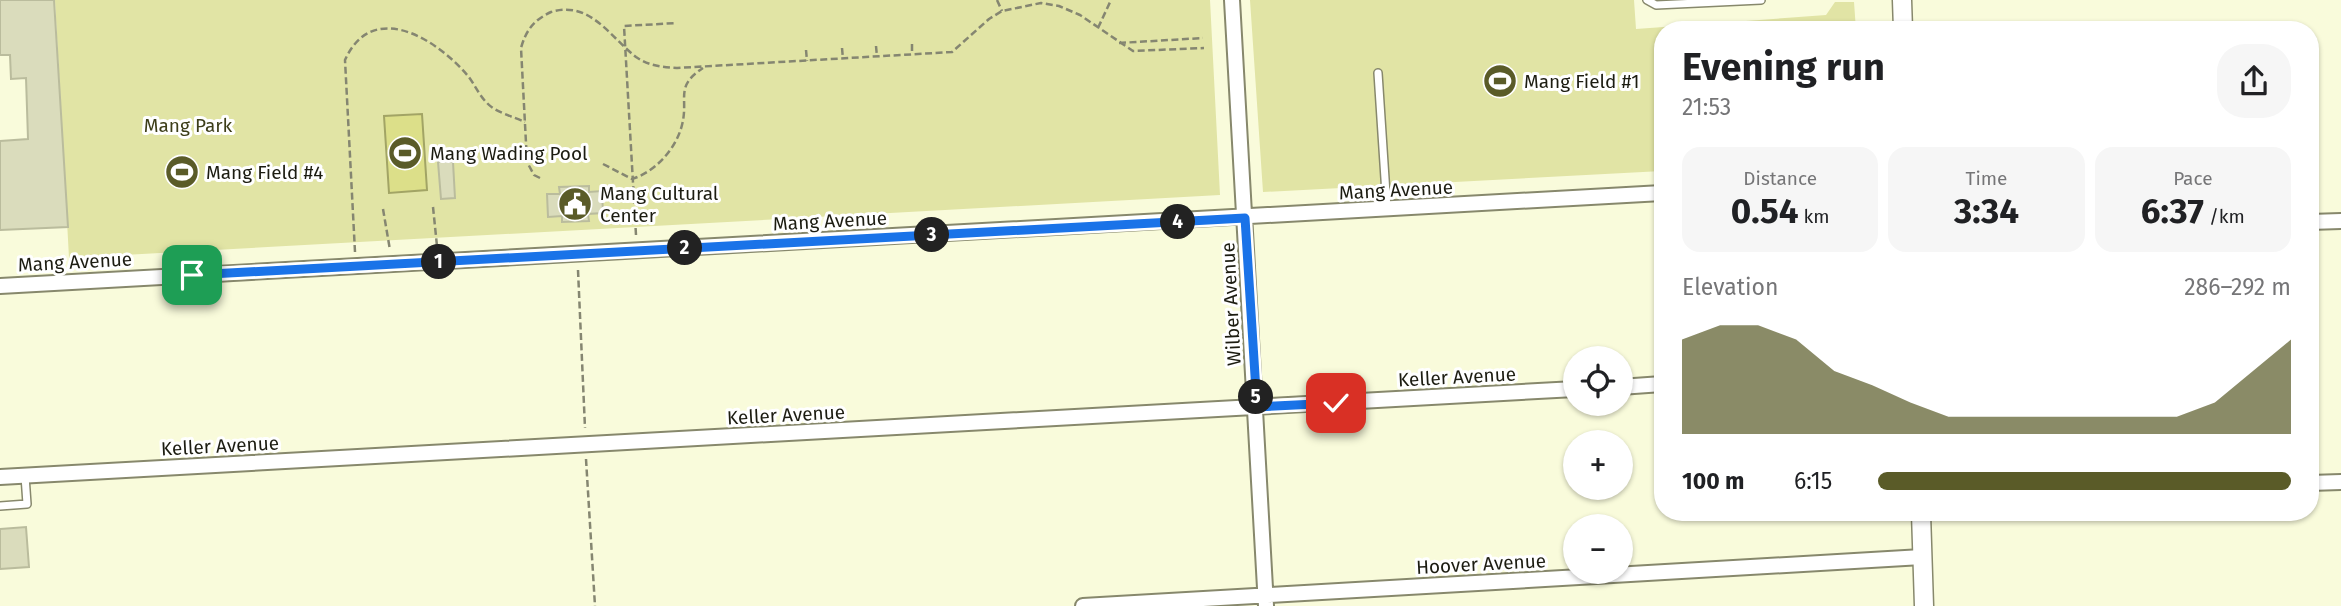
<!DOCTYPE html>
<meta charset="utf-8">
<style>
:root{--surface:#fff;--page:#f6f6f6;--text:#202124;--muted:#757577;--accent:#5a5b28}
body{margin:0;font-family:"Fira Sans",sans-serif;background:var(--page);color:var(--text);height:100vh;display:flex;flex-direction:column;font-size:26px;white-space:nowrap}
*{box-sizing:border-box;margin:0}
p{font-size:23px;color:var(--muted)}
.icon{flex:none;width:38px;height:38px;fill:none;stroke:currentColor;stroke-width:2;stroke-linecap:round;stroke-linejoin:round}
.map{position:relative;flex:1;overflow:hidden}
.sheet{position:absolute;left:1654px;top:21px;width:665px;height:500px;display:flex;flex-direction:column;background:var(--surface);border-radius:28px;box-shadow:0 2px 5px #0004}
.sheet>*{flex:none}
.buttons{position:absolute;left:1563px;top:346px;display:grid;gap:14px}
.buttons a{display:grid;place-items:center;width:70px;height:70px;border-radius:50%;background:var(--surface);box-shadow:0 2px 5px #0004;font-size:35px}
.pin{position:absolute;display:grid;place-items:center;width:60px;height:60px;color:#fff;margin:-30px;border-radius:14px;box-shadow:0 4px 10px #0006}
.km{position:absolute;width:35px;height:35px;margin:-18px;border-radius:50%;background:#222;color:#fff;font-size:19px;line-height:35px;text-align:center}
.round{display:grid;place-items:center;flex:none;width:74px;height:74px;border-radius:28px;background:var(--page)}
.headline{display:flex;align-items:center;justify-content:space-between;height:119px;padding:0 28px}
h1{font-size:38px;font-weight:700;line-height:52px}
.stats{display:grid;grid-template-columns:repeat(3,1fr);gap:10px;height:119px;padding:7px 28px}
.stats div{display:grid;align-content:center;border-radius:18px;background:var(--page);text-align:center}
.stats b{font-size:35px;font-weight:700}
.stats small{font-size:19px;font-weight:400}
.stats p{font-size:19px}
.chart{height:196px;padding:14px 28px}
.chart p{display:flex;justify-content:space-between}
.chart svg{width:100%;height:126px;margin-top:7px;fill:var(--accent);opacity:.7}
ul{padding:0 28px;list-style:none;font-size:23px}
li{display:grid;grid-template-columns:112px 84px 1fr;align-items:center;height:52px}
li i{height:18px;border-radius:9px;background:var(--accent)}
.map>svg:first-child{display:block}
</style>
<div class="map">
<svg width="2341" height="606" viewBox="0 0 2341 606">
<rect width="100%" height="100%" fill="#f9fbdb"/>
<path fill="#e1e4a5" d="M55 0H1210L1220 195 69 258Z
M1250 0H1634L1636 29 1826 15 1835 2H1854L1856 30H1662V171L1263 192Z"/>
<path fill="#dcdf89" stroke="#a2a465" stroke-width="2" d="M422 114 427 190 389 193 384 116Z"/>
<path fill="#dadcbc" stroke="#babc9d" stroke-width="2" d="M0 0H54L68 227 0 230V141L28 139 26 78 11 79 10 55H0Z
M438 162H453L455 198 441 199Z
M589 186V192L602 191 603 213 588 214 589 221 562 222V216L548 217 547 194H560L559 187Z
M26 527 29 567 0 569V529Z"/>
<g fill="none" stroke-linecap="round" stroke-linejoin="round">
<g stroke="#87886c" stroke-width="10">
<path id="service" d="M1647 0 1656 5 1761 0
M1378 73 1387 209
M0 506 27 504 25 476"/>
</g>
<g stroke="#87886c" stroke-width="18">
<path id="minor" d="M1232 0 1266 606
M2310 222 2341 221
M0 286 1662 193
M1620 387 1662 384
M0 477 1575 389
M2310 483 2341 482
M1083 606 1922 557"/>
</g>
<g stroke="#87886c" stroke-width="21">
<path id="tertiary" d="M1902 0 1903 30
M1921 513 1924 606"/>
</g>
<path stroke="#858671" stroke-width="2.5" stroke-dasharray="7 3.5" stroke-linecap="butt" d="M997 0 1002 11
M1098 28 1111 0
M1119 43 1203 38
M912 44V54
M876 46 877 57
M842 48 843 59
M806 50 807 61
M603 164 632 179C655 172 676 149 682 125 689 98 674 87 703 68
M540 178 534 175 527 162 521 48C526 30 534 20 551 12 590 0 610 37 636 57 649 66 662 67 677 68L952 52 989 19 1002 11 1041 3 1059 6 1080 15 1133 51 1204 48
M433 207 437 246
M383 209 390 250
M636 235 624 26 677 23
M355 252 345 60C372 0 435 37 468 76 475 85 479 95 487 103 495 112 514 117 525 122
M578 270 585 428
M586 459 595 606"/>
<use href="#service" stroke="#fff" stroke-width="7"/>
<use href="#minor" stroke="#fff" stroke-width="14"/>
<use href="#tertiary" stroke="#fff" stroke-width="18"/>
</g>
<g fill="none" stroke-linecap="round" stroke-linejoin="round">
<g stroke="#fff" stroke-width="14">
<path id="route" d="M192 275 1245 218 1257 407 1336 403"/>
</g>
<use href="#route" stroke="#1a73e8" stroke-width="9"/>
</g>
<defs>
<g id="stadium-disc" transform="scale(1.75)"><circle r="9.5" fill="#5a5b28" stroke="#fff"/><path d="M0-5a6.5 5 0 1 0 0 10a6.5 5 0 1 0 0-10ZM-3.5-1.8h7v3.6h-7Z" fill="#fff"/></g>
<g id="civic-disc" transform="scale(1.75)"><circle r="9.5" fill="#5a5b28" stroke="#fff"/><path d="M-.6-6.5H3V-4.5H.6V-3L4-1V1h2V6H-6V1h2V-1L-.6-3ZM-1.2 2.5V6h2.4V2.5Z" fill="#fff"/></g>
</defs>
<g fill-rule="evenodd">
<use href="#stadium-disc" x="1500" y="81"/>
<use href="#stadium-disc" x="405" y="153"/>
<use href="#stadium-disc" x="182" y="172"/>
<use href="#civic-disc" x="575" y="204"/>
</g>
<g text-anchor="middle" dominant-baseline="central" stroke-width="6" stroke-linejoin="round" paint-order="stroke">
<g font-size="19" fill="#1c1c11" stroke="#fff" text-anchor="start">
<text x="1524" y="81">Mang Field #1</text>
<text x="430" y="153">Mang Wading Pool</text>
<text x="206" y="172">Mang Field #4</text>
<text x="600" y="193">Mang Cultural<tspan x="600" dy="22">Center</tspan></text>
</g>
<g font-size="19" fill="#3d3e19" stroke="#fff">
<text x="188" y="125">Mang Park</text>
</g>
<g font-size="19" fill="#1c1c11" stroke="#fff">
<text transform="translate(1396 190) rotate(-3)">Mang Avenue</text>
<text transform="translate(830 221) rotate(-3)">Mang Avenue</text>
<text transform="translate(75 262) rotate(-3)">Mang Avenue</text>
<text transform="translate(1231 304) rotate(-93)">Wilber Avenue</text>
<text transform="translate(1457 377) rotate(-3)">Keller Avenue</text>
<text transform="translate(786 415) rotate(-3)">Keller Avenue</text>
<text transform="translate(220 446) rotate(-3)">Keller Avenue</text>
<text transform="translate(1481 564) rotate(-3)">Hoover Avenue</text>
</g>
</g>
</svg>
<div class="buttons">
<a><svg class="icon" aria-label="locate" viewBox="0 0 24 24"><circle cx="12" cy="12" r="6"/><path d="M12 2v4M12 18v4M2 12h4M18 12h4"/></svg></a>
<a>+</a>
<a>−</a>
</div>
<div class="pin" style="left:192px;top:275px;background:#1e9e55"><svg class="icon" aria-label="arrive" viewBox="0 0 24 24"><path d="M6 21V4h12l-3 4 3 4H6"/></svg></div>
<div class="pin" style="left:1336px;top:403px;background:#d93025"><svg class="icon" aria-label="check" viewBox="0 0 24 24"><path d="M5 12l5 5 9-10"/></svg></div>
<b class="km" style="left:439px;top:262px">1</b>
<b class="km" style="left:685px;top:248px">2</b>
<b class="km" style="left:932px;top:235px">3</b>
<b class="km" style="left:1178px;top:222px">4</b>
<b class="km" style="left:1256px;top:397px">5</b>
<section class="sheet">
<div class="headline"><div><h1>Evening run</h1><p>21:53</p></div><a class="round"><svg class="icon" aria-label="share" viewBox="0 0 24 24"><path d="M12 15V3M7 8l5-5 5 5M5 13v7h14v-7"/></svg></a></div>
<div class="stats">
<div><p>Distance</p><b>0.54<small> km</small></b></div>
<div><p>Time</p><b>3:34</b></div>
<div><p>Pace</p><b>6:37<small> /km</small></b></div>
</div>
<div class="chart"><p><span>Elevation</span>286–292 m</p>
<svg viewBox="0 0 160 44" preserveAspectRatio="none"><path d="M0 44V11L10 6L20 6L30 11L40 22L50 27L60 33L70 38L80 38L90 38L100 38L110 38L120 38L130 38L140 33L150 22L160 11V44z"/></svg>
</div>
<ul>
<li><b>100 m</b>6:15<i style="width:100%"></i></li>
</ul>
</section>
</div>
